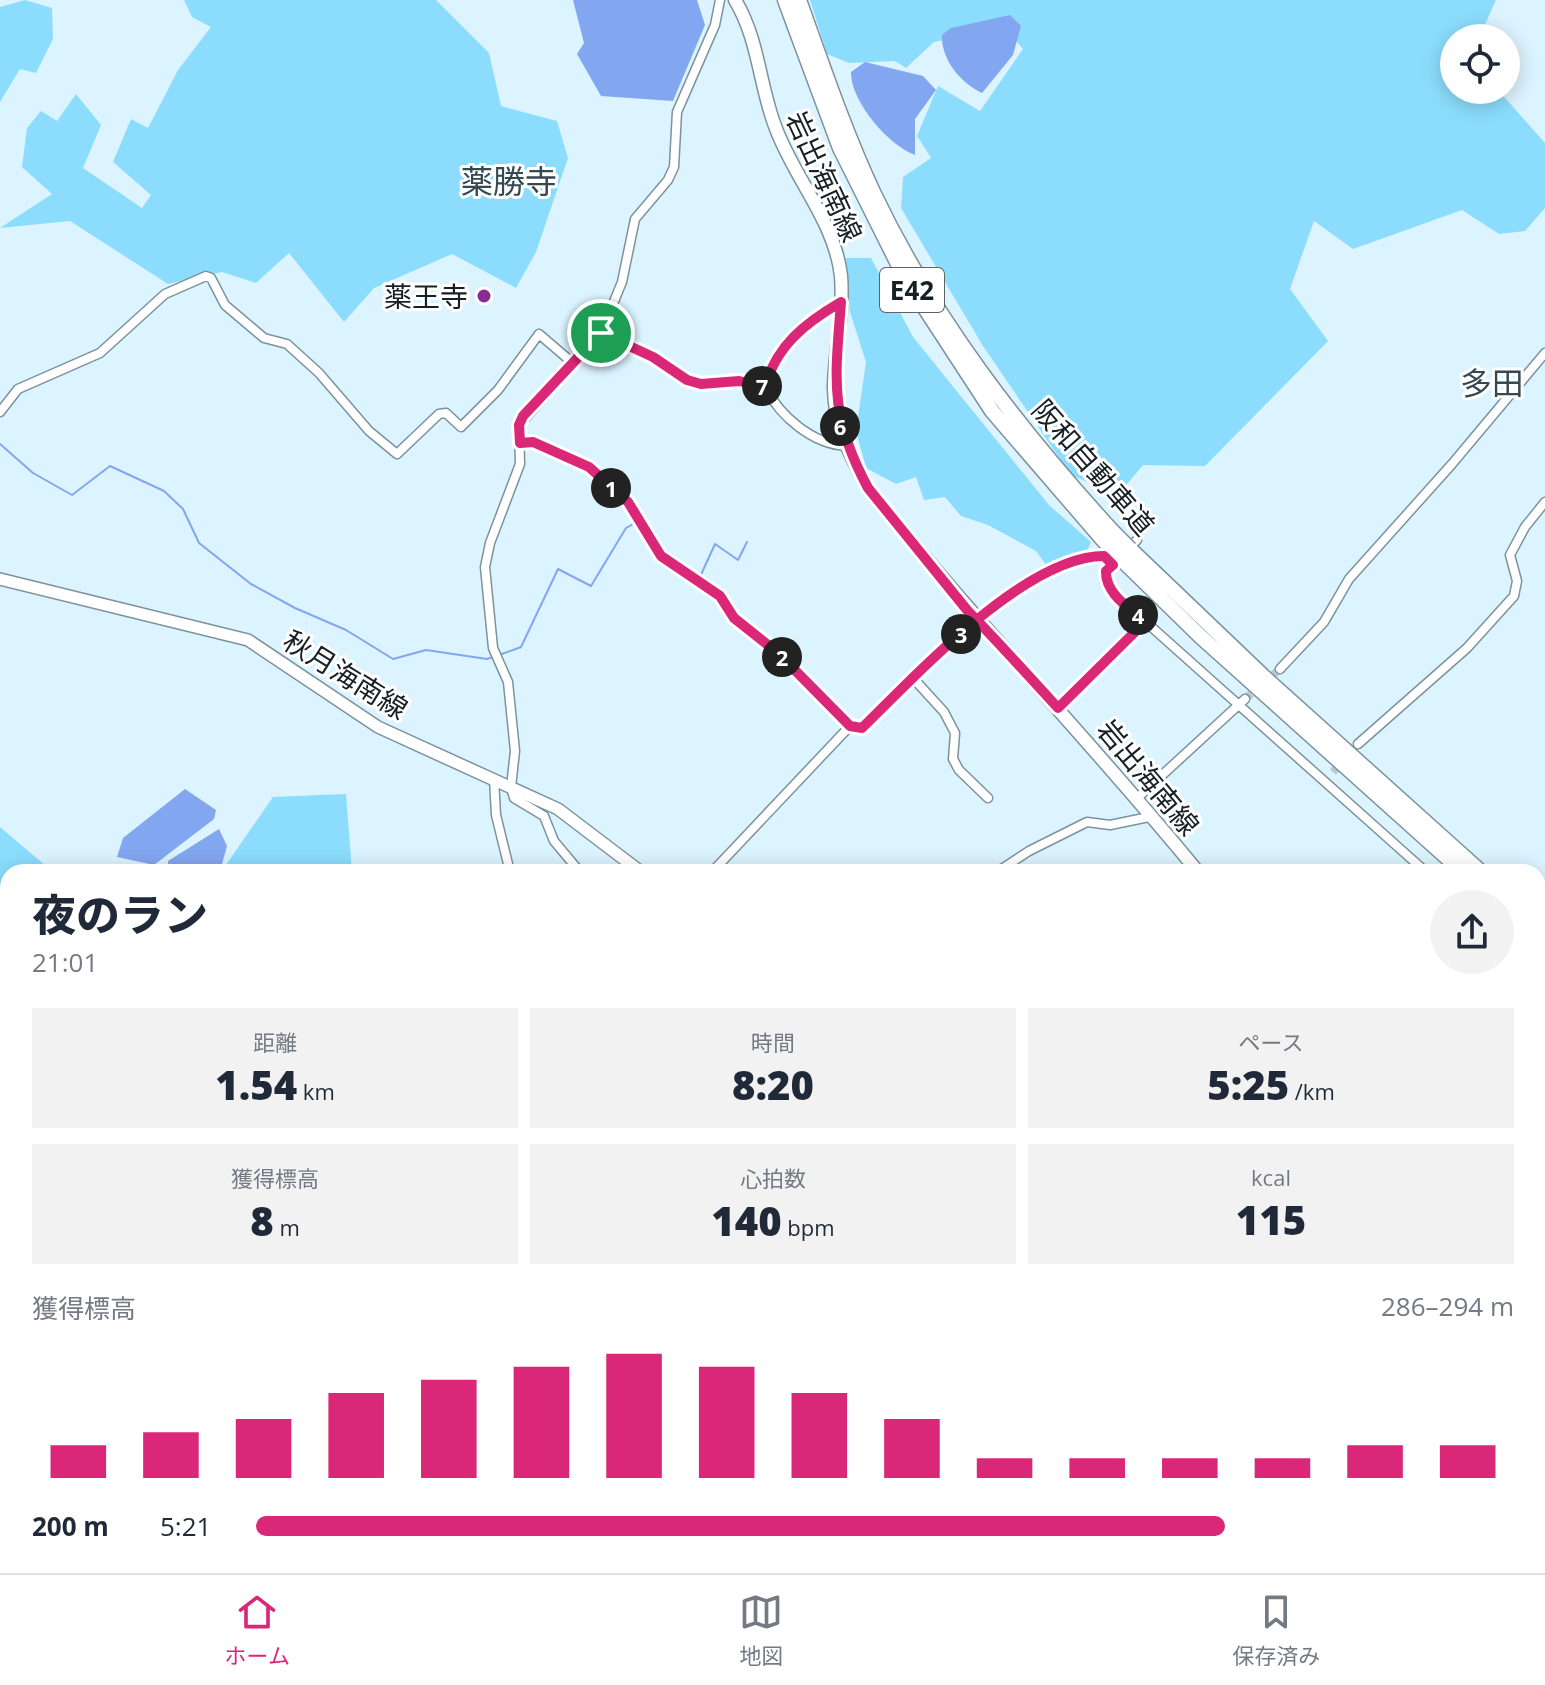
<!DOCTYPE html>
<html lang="ja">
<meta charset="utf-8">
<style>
:root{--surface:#fff;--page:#f2f2f3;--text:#1f2937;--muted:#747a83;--line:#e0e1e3;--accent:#db2777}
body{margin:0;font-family:"Open Sans","Noto Sans JP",sans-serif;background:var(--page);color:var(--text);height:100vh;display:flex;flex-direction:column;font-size:30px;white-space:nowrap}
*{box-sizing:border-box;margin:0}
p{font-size:26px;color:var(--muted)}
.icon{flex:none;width:44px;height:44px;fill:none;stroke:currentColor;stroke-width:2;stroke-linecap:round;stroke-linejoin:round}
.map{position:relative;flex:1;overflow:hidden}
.panel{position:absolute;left:0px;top:864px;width:1546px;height:710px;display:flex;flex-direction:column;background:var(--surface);border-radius:24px 24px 0 0;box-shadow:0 4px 20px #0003}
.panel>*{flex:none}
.buttons{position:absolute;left:1440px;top:24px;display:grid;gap:16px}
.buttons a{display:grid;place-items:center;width:80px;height:80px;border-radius:50%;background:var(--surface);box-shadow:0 4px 20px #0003;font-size:40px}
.pin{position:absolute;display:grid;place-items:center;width:68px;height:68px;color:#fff;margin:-34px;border:4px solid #fff;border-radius:50%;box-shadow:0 2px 8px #0007}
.km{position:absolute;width:40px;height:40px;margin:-20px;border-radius:50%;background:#222;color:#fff;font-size:22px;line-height:40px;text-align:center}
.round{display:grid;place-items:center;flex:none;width:84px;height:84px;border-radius:42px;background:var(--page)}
.summary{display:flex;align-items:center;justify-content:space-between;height:136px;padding:0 32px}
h1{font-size:44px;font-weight:800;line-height:60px}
.stats{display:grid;grid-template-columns:repeat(3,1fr);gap:12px;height:136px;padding:8px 32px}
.stats div{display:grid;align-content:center;border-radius:0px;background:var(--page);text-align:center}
.stats b{font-size:40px;font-weight:800}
.stats small{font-size:22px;font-weight:400}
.stats p{font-size:22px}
.chart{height:224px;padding:16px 32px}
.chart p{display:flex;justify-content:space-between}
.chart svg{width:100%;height:144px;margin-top:8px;stroke:var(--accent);stroke-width:6}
ul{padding:0 32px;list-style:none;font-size:26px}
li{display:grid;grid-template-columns:128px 96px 1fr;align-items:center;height:60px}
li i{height:20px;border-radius:10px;background:var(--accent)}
.tabs{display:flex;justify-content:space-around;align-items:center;height:112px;border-top:2px solid var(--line);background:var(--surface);font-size:22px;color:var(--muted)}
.tabs a{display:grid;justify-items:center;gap:4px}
.tabs .on{color:var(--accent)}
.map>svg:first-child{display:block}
</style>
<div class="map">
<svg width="1545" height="1573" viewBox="0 0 1545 1573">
<rect width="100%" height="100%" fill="#dcf4ff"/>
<path fill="#8cddfd" d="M25 0 52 8 53 39 36 73 20 69 0 102V7Z
M184 0H436L489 53 501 106 557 121 568 158 536 252 516 288 452 254 374 288 344 322 289 253 256 283 222 272 168 284 70 221 0 228 52 194 22 167 27 128 41 111 57 121 76 94 101 125 83 168 142 208 151 195 113 162 131 119 148 128 178 70 211 27 192 17Z
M810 0H1496L1479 38H1454V90H1498L1545 143V208L1525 231 1499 234 1462 210 1353 249 1314 221 1290 289 1328 341 1205 466 1143 465 1118 495 1071 475 983 346 901 208 903 177 931 158 917 136 938 86 980 111 1023 49 1004 27 934 42 906 68 895 61 849 63 827 54Z
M844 258H871L913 337 1049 505 1091 542 1083 561 1050 570 1036 551 988 525 961 516 945 497 924 500 916 477 896 484 866 468 856 431 866 362 850 312Z
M346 794 352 872H221L273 797Z
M0 827 53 872H8V1566H146L143 1573H0Z"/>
<path fill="#83a6f0" d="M573 0H697L705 25 673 101 601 96 577 54 584 43Z
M1010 15 1021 26 1013 55 982 93C961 83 941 60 942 35L951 28Z
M865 62 923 76 936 90 915 119V155C889 146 850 101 851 72Z
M185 789 216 810 214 819 154 865 117 857 123 838Z
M219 829 227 846 222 864 215 872H168V861Z"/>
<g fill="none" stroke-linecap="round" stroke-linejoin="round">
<path stroke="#83a6f0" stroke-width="2" d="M0 444 33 473 72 495 110 466 164 491 183 509 199 543 251 584 295 608 346 630 393 659 426 650 487 659 493 657
M658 558 696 585
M699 579 715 544 738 560 747 542
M499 655 521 647 558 569 591 586 626 528 633 524 642 533"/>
<path stroke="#83a6f0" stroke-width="14" d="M1538 1175 1545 1168
M1148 1573 1154 1566"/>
<path stroke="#b5cad3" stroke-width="8" stroke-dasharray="8 4" stroke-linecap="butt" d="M1245 699 1280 669
M1333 772 1358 744"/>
<g stroke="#7c929c" stroke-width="11">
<path id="street" d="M841 302C805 323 776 346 765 387 780 416 812 444 846 446
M601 333 653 357 687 380 701 384 739 381 765 387
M0 412 18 389 100 353 165 294 206 276 211 278 225 305 264 338 287 344 319 373 369 431 397 454 439 414 446 413 461 427 498 390 539 334 574 364
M520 443 533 442 589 467 628 502 661 556 720 596 734 618 778 653 850 726 862 728 913 678 944 712 955 733 953 759 959 770 988 798
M1137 540 1106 571 1105 582 1110 590 1426 872
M1280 669 1324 622 1349 579 1452 464 1545 353
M913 678 990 609 1047 570 1101 556 1113 565
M1058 708 1145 622
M1358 744 1467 648 1514 596 1517 581 1510 555 1525 527 1545 502
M494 779 496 815 510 872
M1135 800 1245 699
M580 872 554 841 544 816 514 798 511 787 515 751 508 682 493 648 485 567 490 543 520 464 519 425 601 333 622 282 635 219 668 180 674 167 677 112 715 25 720 0
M712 872 850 726
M997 872 1029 851 1087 822 1110 825 1149 817
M1538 978 1545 984
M1538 1007H1545
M1538 1151 1545 1144
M1538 1216 1545 1222
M1538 1370 1545 1363
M294 1566 302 1573
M547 1566 554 1573
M1416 1566 1423 1573
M284 1573 290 1566
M366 1573 367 1566
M441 1573 446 1566
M1340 1573 1346 1566"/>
</g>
<g stroke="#7c929c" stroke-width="14">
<path id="secondary" d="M0 579 248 640 378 727 558 809 641 872
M1117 1573 1124 1566
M1536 1573 1545 1563"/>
</g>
<g stroke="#7c929c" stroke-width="15">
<path id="primary" d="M735 0C759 40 759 84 775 126 793 177 835 221 841 276 844 312 835 349 834 385 833 422 850 456 868 488 973 620 1091 741 1198 872
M1503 1566 1510 1573"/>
</g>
<g stroke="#7c929c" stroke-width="17">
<path id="highway" d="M785 0 840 148 904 276 992 411 1104 541
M799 0C822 64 844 130 873 192 933 319 1019 429 1113 532
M1130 549 1264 677 1481 872
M1121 559 1201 637 1463 872
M1538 925 1545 931
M1538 942 1545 949"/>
</g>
<use href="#street" stroke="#fff" stroke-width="8"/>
<use href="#secondary" stroke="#fff" stroke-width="11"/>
<use href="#primary" stroke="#fff" stroke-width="12"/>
<use href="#highway" stroke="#fff" stroke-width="14"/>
<g stroke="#7c929c" stroke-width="17" stroke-linecap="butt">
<path id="highway-bridge" d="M1113 532 1130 549
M1104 541 1121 559"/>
</g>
<use href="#highway-bridge" stroke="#fff" stroke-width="14"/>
</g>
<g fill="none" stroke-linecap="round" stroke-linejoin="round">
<g stroke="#fff" stroke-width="16">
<path id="route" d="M601 333 523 416 519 425 520 443 533 442 589 467 628 502 661 556 720 596 734 618 778 653 850 726 862 728C916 675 1026 556 1104 556L1113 565 1106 571C1105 594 1130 608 1145 622L1058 708C1028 675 998 642 967 610L868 488C829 416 835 380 841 302 805 323 776 346 765 387L739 381 701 384 687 380 653 357 601 333"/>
</g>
<use href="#route" stroke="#db2777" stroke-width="10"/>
</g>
<circle fill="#892a95" stroke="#fff" stroke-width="3" cx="484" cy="296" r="8"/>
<g text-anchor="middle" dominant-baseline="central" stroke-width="6" stroke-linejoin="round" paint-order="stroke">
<rect fill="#fff" stroke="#5d6366" stroke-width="2" x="880" y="268" width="64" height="44" rx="6"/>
<g font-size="26" font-weight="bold" fill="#172024">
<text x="912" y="290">E42</text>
</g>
<g font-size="28" fill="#172024" stroke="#fff">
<text transform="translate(825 176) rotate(65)">岩出海南線</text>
<text transform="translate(1094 467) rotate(49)">阪和自動車道</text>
<text transform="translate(346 674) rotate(32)">秋月海南線</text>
<text transform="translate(1149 777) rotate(50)">岩出海南線</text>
</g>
<g font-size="28" fill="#172024" stroke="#fff" text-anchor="end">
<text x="468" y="296">薬王寺</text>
</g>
<g font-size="32" fill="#354952" stroke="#fff">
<text x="509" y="180">薬勝寺</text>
<text x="1492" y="382">多田</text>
</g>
</g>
</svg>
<div class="buttons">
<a><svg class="icon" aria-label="locate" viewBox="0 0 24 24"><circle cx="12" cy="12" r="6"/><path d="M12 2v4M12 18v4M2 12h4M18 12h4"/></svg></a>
</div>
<div class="pin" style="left:601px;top:333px;background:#1e9e55"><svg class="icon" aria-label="arrive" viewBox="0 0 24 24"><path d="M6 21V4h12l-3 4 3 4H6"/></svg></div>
<b class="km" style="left:611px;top:488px">1</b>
<b class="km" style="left:782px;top:657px">2</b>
<b class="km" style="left:961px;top:634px">3</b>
<b class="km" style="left:1138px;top:615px">4</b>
<b class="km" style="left:840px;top:426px">6</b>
<b class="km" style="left:762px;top:386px">7</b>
<section class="panel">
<div class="summary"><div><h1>夜のラン</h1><p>21:01</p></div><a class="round"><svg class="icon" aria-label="share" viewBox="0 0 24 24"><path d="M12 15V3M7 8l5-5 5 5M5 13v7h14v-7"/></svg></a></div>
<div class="stats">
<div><p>距離</p><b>1.54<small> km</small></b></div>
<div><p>時間</p><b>8:20</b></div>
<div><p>ペース</p><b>5:25<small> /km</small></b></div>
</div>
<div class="stats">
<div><p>獲得標高</p><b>8<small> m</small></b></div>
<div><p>心拍数</p><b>140<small> bpm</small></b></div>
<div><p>kcal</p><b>115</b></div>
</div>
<div class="chart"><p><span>獲得標高</span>286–294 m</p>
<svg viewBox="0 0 160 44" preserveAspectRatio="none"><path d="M5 44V34M15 44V30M25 44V26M35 44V18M45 44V14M55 44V10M65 44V6M75 44V10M85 44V18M95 44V26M105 44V38M115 44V38M125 44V38M135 44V38M145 44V34M155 44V34"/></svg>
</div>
<ul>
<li><b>200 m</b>5:21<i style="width:77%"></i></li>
</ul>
</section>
</div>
<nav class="tabs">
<a class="on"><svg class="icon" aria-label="home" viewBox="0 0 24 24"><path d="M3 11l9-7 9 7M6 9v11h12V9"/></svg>ホーム</a>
<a><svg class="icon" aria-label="map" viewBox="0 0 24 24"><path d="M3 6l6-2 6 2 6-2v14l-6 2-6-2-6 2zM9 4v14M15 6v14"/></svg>地図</a>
<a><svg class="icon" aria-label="saved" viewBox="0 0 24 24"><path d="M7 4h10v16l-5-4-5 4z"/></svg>保存済み</a>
</nav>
